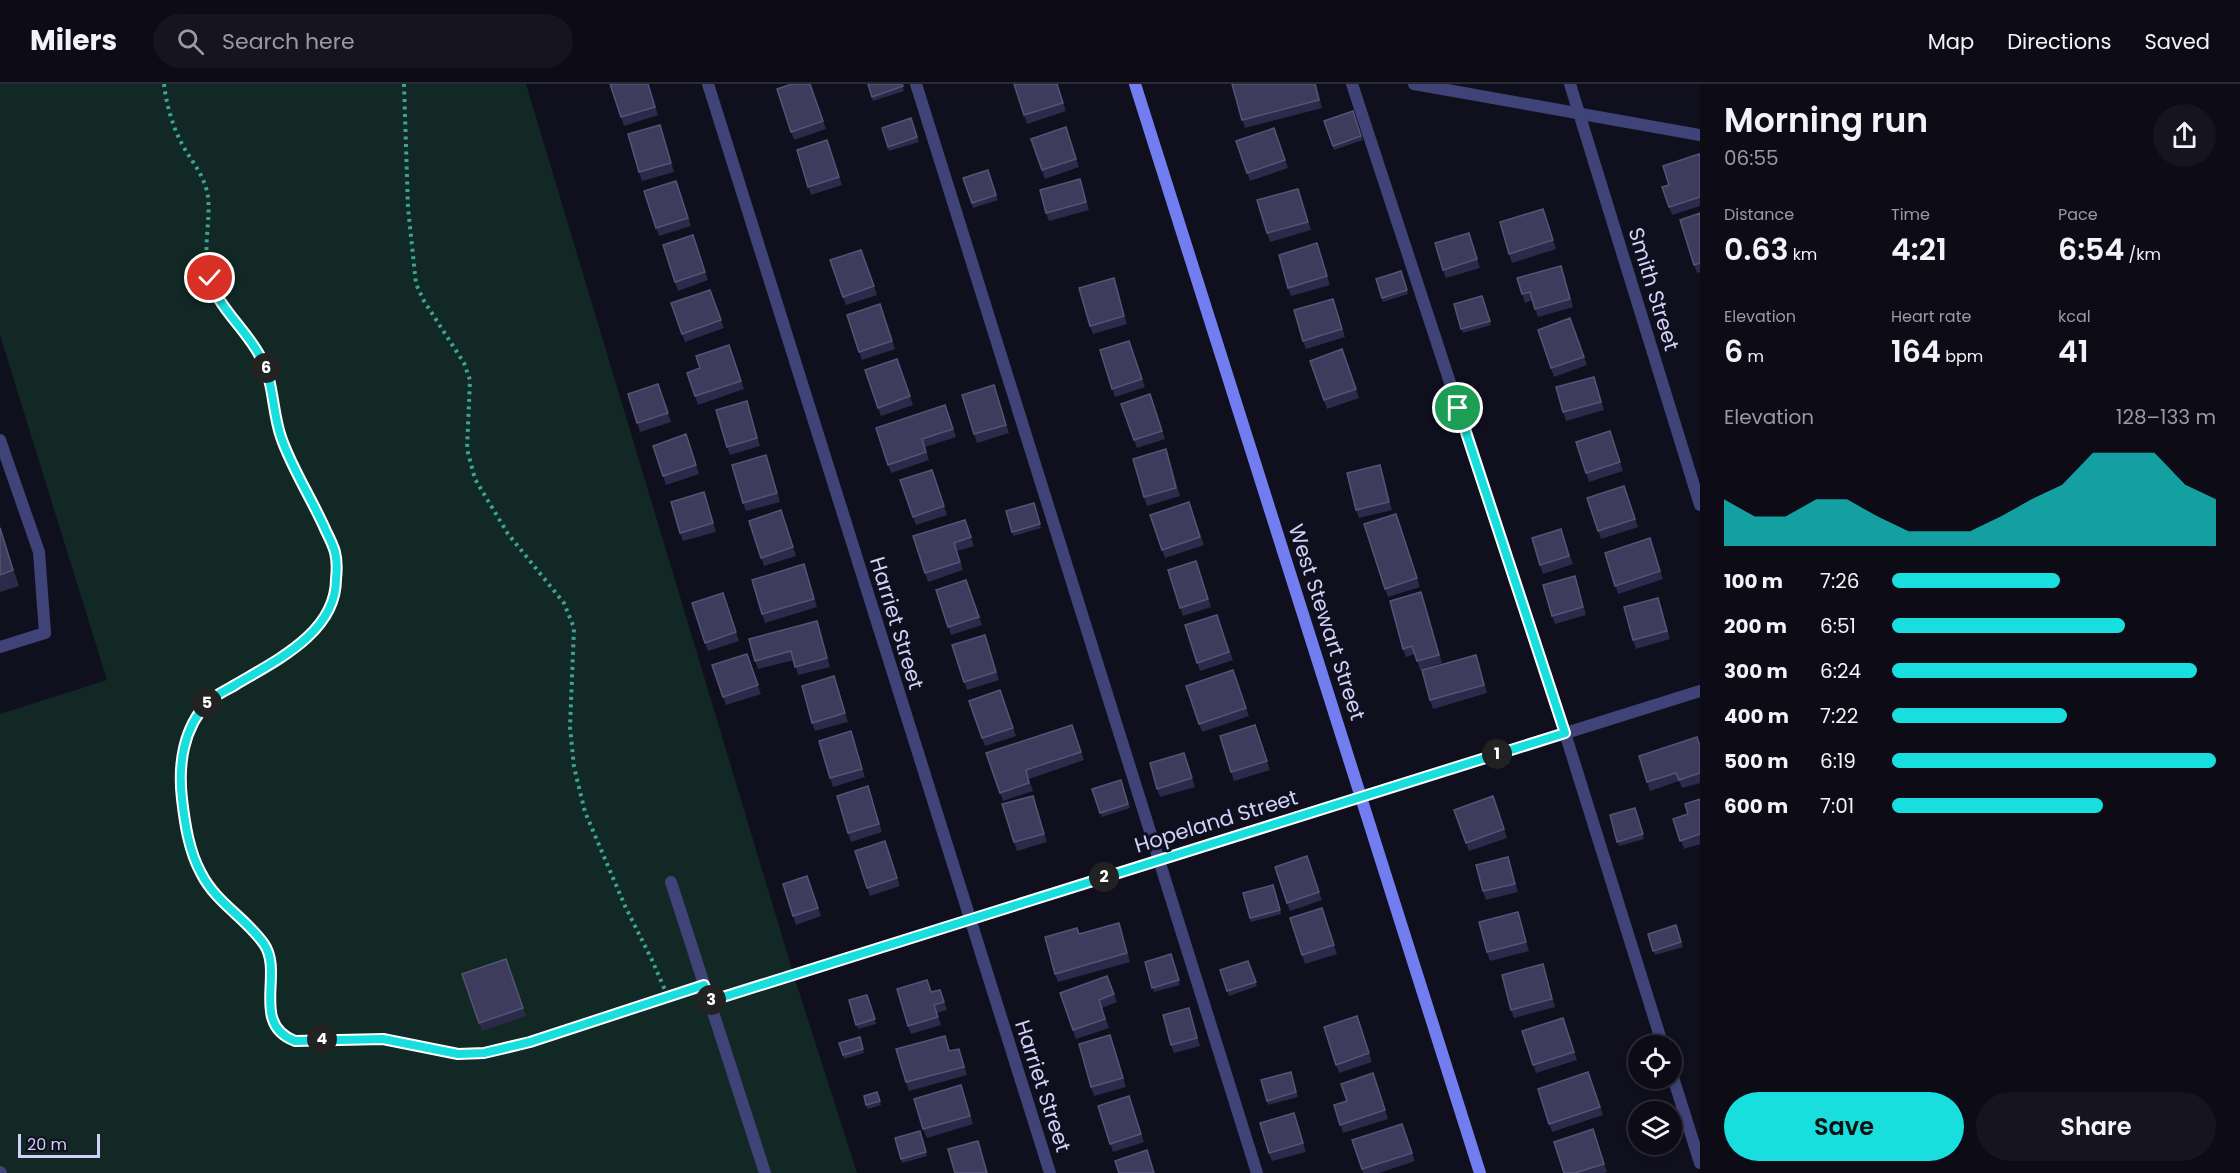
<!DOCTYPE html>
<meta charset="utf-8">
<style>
:root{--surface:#0c0b16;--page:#15141f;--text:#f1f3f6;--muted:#9a9ba1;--line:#2c2b35;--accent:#18dfdd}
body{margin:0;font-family:Poppins,sans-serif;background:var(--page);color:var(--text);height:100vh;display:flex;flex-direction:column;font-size:22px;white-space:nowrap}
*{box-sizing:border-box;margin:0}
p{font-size:20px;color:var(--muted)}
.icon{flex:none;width:33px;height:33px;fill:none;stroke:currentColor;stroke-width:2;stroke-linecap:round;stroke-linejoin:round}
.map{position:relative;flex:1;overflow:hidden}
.sheet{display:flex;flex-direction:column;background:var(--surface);width:540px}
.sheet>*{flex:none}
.fabs{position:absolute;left:1628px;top:951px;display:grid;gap:12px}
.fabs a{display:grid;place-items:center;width:54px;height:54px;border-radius:50%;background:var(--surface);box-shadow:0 3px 9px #0003,0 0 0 2px var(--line);font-size:30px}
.scale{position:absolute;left:18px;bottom:15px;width:82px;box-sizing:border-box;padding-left:6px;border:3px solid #d1d1fa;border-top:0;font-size:16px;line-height:21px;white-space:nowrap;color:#d1d1fa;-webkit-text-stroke:4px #100f1e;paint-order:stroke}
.pin{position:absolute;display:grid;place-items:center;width:51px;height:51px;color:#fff;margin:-26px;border:3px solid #fff;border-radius:50%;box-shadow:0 2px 6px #0007}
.km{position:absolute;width:30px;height:30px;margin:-15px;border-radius:50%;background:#222;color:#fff;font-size:16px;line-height:30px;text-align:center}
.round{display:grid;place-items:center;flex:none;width:63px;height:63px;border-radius:32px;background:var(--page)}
.summary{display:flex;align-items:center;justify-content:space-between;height:102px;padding:0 24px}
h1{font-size:33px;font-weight:600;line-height:45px}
.figures{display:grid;grid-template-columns:repeat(3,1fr);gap:9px;height:102px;padding:6px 24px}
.figures div{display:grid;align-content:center}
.figures b{font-size:30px;font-weight:600}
.figures small{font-size:16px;font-weight:400}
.figures p{font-size:16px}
.chart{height:168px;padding:12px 24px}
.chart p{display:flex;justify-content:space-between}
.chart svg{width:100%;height:108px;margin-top:6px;fill:var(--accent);opacity:.7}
.action{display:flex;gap:12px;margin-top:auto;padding:12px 24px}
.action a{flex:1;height:69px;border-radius:36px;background:var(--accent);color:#111;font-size:24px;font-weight:600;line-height:69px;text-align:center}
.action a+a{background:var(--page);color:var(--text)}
ul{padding:0 24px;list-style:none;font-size:20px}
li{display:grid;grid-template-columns:96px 72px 1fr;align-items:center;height:45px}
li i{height:15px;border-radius:8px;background:var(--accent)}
header{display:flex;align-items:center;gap:36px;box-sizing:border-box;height:84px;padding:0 30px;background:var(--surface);border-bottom:2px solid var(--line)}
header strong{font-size:28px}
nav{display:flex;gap:33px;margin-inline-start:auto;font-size:21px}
.search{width:420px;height:54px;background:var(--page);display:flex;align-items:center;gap:15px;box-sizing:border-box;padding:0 21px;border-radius:33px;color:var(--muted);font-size:22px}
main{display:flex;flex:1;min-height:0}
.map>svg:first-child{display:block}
</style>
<header>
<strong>Milers</strong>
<div class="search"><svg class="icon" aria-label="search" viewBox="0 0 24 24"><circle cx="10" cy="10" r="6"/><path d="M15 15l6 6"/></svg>Search here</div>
<nav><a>Map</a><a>Directions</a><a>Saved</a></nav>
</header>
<main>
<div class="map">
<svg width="1700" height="1089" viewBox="0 0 1700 1089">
<rect width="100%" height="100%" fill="#100f1e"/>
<path fill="#122825" d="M0 0H526L794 892 857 1089H0V630L107 596 0 251Z"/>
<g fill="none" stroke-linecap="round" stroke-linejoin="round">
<path stroke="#3aa593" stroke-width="4" stroke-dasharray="3 4.5" stroke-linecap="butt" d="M164 0C166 18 171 37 179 54 188 74 205 90 208 113 211 140 201 169 211 196 222 226 248 247 262 275 273 299 273 326 280 350 294 401 342 444 336 499 330 562 253 582 211 616 183 638 178 681 182 713 184 731 185 751 192 768 198 784 206 804 219 816 234 830 257 843 266 863 280 894 254 941 295 957L383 955 458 970 484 969 530 958 688 907
M404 0 408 124 416 200 424 217 464 279 470 296 467 365 475 395 508 450 564 519 574 544 570 643 574 683 585 728 625 822 652 876 668 913"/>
<path stroke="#3f4378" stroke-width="12" d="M916 0 1257 1089
M1352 0 1565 649 1663 962
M1414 0 1700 51
M0 356 39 468 45 549 0 563
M671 798 765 1089
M1671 987 1700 1079
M0 1088 1 1089"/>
<path stroke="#3f4378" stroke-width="12" d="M708 0 1050 1089
M1570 0 1700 421
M710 917 1700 607"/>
<path stroke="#727df0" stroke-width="12" d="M1135 0 1480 1089"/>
</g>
<path fill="#2c2a4a" d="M610 0H648L658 31 624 42Z
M810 0 826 45 794 56 777 5Z
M902 0 904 7 873 17 872 13Z
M1014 0H1057L1066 27 1027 40Z
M1232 0H1316L1322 24 1245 44Z
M1353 27 1363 56 1334 66 1324 37Z
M911 34 919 58 889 67 882 44Z
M660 41 674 88 642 97 639 88Z
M1066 43 1079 83 1045 95 1031 55Z
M1274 44 1288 84 1250 97 1236 57Z
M827 56 842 101 811 111 797 66Z
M1700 72V122L1672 131 1662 103 1669 101Z
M988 86 998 116 973 124 963 94Z
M1080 95 1089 126 1049 137 1046 129Z
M676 97 691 142 659 152 644 107Z
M1298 105 1311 146 1270 158 1267 149Z
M1543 125 1556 165 1512 179 1509 170Z
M1700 129V188L1697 189 1680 136Z
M1469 149 1480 184 1446 194 1443 186Z
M693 151 708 196 678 207 663 161Z
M1317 159 1330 201 1291 212 1288 204Z
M861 166 877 211 846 221 830 176Z
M1401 187 1408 210 1383 218 1376 195Z
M1564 190 1573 223 1538 233 1532 216 1525 219 1522 210Z
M1117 202 1127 240 1093 250 1090 242Z
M710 206 724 244 685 258 671 219Z
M1482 212 1491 241 1463 249 1454 220Z
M880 220 895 265 862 276 847 231Z
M1336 223 1345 253 1306 265 1303 257Z
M1570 234 1587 281 1554 293 1538 246Z
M1129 257 1145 303 1115 313 1100 266Z
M729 261 744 305 698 321 687 289 700 284Z
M1342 265 1359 314 1327 325 1310 277Z
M897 275 913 321 881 332 865 286Z
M658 300 671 338 640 348 628 310Z
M994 301 1009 349 977 359 974 350Z
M1597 302 1604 326 1566 337 1563 328Z
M1150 310 1165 355 1137 364 1121 320Z
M747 317 760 362 730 371 727 363Z
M945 321 956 353 925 363 929 376 891 389 876 344Z
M1610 347 1623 387 1589 398 1576 358Z
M686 350 699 390 666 401 653 362Z
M766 371 780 418 746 427 743 419Z
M1169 374 1180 412 1147 422 1144 413Z
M932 386 947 431 916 441 900 396Z
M1383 389 1392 426 1359 434 1356 426Z
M1624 402 1638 443 1601 455 1587 414Z
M704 408 716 448 683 457 680 449Z
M1189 418 1204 461 1165 474 1150 431Z
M1034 419 1041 444 1013 452 1006 427Z
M781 426 796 472 764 482 749 437Z
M1396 430 1420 503 1388 513 1385 505Z
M965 436 974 462 957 467 963 486 928 498 913 452Z
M0 441 19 502 0 508Z
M1561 445 1573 480 1543 490 1532 454Z
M1650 454 1663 495 1618 510 1605 469Z
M1196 477 1211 523 1183 532 1168 486Z
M807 489 817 523 765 539 762 530Z
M1575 492 1586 531 1555 540 1552 532Z
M966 496 982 541 951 551 936 506Z
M723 509 739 557 708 567 692 519Z
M1424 516 1442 579 1420 586 1415 570 1406 573 1403 565Z
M1661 522 1670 555 1636 565 1633 556Z
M1217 531 1233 576 1200 587 1185 541Z
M817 537 830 583 798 591 794 576 758 585 755 577Z
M985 551 999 596 967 606 952 561Z
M747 570 761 610 726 621 712 581Z
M1479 579 1487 609 1433 625 1430 616Z
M1233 586 1249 632 1202 648 1186 602Z
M837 600 848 638 815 647 812 639Z
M1000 606 1016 652 985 662 969 617Z
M1072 641 1084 676 1029 695 1033 707 1003 717 986 669Z
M1255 641 1270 686 1234 697 1220 652Z
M851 647 865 693 833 703 830 694Z
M1700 661V699L1682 704 1679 697 1650 707 1639 672Z
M1184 669 1195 703 1160 713 1157 705Z
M1121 696 1130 724 1102 733 1092 705Z
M871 711 882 748 851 758 848 749Z
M1033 712 1047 758 1017 767 1014 758Z
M1493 712 1507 754 1469 767 1454 726Z
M1700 715V760L1684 765 1673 735 1688 730Z
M1635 724 1644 755 1619 762 1610 731Z
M885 757 900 802 870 812 855 767Z
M1307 772 1322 816 1290 827 1275 783Z
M1508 773 1518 808 1486 816 1483 807Z
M807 792 821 832 796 841 783 800Z
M1275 805 1281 830 1251 838 1243 809Z
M1322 824 1337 870 1305 880 1290 834Z
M1518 828 1529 867 1490 877 1487 868Z
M1119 839 1130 878 1058 898 1055 890 1079 850Z
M1676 841 1683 863 1655 871 1648 850Z
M1171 870 1180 901 1154 908 1145 878Z
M506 875 526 932 482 947 462 890Z
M1248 877 1257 902 1229 912 1220 886Z
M1543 880 1555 923 1514 934 1511 926Z
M1107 892 1117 918 1102 924 1109 944 1076 955 1060 909Z
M940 906 947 926 937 929 941 941 911 950 908 942 931 908Z
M867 911 876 940 858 945 849 916Z
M1192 932 1200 962 1174 969 1171 961Z
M1357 932 1372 978 1339 989 1324 943Z
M1563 934 1577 976 1536 989 1522 947Z
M860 953 864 969 844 975 843 971Z
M1113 959 1126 1003 1094 1012 1091 1003Z
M948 960 950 967 962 973 967 991 909 1007 906 998Z
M1291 988 1298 1013 1268 1021 1261 996Z
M1588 988 1603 1031 1552 1048 1538 1005Z
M1373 989 1388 1035 1343 1049 1334 1021 1347 1017Z
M961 1001 973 1040 927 1054 923 1045Z
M877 1008 881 1021 868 1025 866 1021Z
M1129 1012 1144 1058 1113 1068 1098 1022Z
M1297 1038 1306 1068 1272 1077 1269 1069Z
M1402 1040 1415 1077 1379 1089H1363L1352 1056Z
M1593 1045 1607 1088 1604 1089H1564Z
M920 1047 927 1072 902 1079 895 1054Z"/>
<path fill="#1a1731" d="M1114 194 1117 202 1127 240 1124 232Z
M1380 381 1383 389 1392 426 1389 418Z
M0 441 19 502 13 486 0 444Z
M817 537 820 545 830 583 827 574Z
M1508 773 1511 781 1518 808 1515 800Z
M1518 828 1521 836 1529 867 1526 858Z"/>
<path fill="#3e3c5d" stroke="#555376" stroke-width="1.5" d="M610 0H648L655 23 621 33Z
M792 0H810L823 37 791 48 777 5Z
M868 0H902L903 2 872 13Z
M1014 0H1057L1063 19 1024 31Z
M1232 0H1315L1319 16 1242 36Z
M1353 27 1361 52 1333 62 1324 37Z
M911 34 917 53 888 63 882 44Z
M660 41 671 79 639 88 628 50Z
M1066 43 1076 75 1042 86 1031 55Z
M1274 44 1285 76 1247 89 1236 57Z
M827 56 839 93 808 103 797 66Z
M1699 70 1700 73V113L1669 123 1662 103 1669 101 1663 82Z
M988 86 996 111 972 119 963 94Z
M1080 95 1086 118 1046 129 1040 106Z
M676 97 688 134 656 144 644 107Z
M1298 105 1308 138 1267 149 1257 116Z
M1543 125 1553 156 1509 170 1500 138Z
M1700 129V179L1694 181 1680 136Z
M1469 149 1477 175 1443 186 1435 159Z
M693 151 705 188 675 198 663 161Z
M1317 159 1327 192 1288 204 1279 171Z
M861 166 874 202 843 213 830 176Z
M1561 182 1570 215 1535 225 1530 208 1522 210 1517 194Z
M1401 187 1407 206 1382 214 1376 195Z
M1114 194 1124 232 1090 242 1079 204Z
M710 206 721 236 682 250 671 219Z
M1482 212 1490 237 1461 245 1454 220Z
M1333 215 1342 245 1303 257 1294 226Z
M880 220 892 257 859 268 847 231Z
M1570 234 1584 273 1551 284 1538 246Z
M1129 257 1142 295 1112 305 1100 266Z
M729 261 741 297 695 312 687 289 700 284 696 272Z
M1342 265 1356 305 1324 316 1310 277Z
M897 275 910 312 878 324 865 286Z
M1594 293 1601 318 1563 328 1556 303Z
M658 300 668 329 637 339 628 310Z
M994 301 1006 341 974 350 962 311Z
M1150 310 1162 347 1134 356 1121 320Z
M747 317 757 354 727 363 716 326Z
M945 321 953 345 922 355 926 368 888 381 876 344Z
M1610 347 1620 378 1586 389 1576 358Z
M686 350 696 381 663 392 653 362Z
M1166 365 1176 404 1144 413 1133 375Z
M766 371 777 409 743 419 732 381Z
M1380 381 1389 418 1356 426 1347 389Z
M932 386 944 422 913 433 900 396Z
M1624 402 1635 435 1598 447 1587 414Z
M704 408 713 439 680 449 671 418Z
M1189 418 1200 453 1162 466 1150 431Z
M1034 419 1040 440 1012 448 1006 427Z
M781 426 793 463 761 474 749 437Z
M1396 430 1417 494 1385 505 1364 440Z
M965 436 971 453 954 459 960 478 925 489 913 452Z
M0 444 13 486 0 491Z
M1561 445 1569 472 1540 481 1532 454Z
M1650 454 1660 487 1615 502 1605 469Z
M1196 477 1208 515 1180 524 1168 486Z
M804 480 814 515 762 530 752 496Z
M1575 492 1583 523 1552 532 1543 501Z
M966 496 979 533 948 543 936 506Z
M1421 508 1439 571 1417 577 1412 562 1403 565 1390 517Z
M723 509 736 548 705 559 692 519Z
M1658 514 1667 547 1633 556 1624 523Z
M1217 531 1229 568 1197 579 1185 541Z
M817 537 827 574 795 583 791 567 755 577 749 555Z
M985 551 996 588 964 598 952 561Z
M747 570 758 601 723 613 712 581Z
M1476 571 1484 601 1430 616 1422 586Z
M1233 586 1246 624 1199 640 1186 602Z
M834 592 845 629 812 639 802 602Z
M1000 606 1013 644 982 654 969 617Z
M1072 641 1081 668 1026 686 1029 699 1000 709 986 669Z
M1255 641 1267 677 1231 688 1220 652Z
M851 647 862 685 830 694 819 657Z
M1697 653 1700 662V689L1679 696 1676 689 1647 698 1639 672Z
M1184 669 1192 694 1157 705 1150 679Z
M1121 696 1128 720 1100 729 1092 705Z
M868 702 879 740 848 749 837 712Z
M1033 712 1044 750 1014 758 1002 720Z
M1493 712 1504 745 1466 759 1454 726Z
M1700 715V750L1680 757 1673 735 1688 730 1685 720Z
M1635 724 1643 750 1617 758 1610 731Z
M885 757 897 794 867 804 855 767Z
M1307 772 1319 808 1287 819 1275 783Z
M1508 773 1515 800 1483 807 1476 781Z
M807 792 818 824 793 832 783 800Z
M1273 801 1280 826 1250 834 1243 809Z
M1322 824 1334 861 1302 871 1290 834Z
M1518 828 1526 858 1487 868 1479 838Z
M1119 839 1127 869 1055 890 1045 853 1077 844 1079 850Z
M1676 841 1681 858 1653 867 1648 850Z
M1171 870 1179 896 1152 904 1145 878Z
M506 875 523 924 479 939 462 890Z
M1248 877 1256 898 1227 907 1220 886Z
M1543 880 1552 915 1511 926 1502 891Z
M1107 892 1114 910 1099 916 1105 935 1073 946 1060 909Z
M927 896 931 908 940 906 944 918 934 921 938 933 908 942 897 905Z
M867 911 875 935 856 941 849 916Z
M1189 924 1197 954 1171 961 1163 931Z
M1357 932 1369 969 1336 981 1324 943Z
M1563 934 1574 968 1533 981 1522 947Z
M1110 951 1123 994 1091 1003 1079 960Z
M945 952 949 967 959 965 964 983 906 998 896 965Z
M860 953 863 965 843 971 839 959Z
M1291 988 1296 1008 1267 1017 1261 996Z
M1588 988 1600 1023 1549 1040 1538 1005Z
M1373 989 1385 1026 1340 1041 1334 1021 1347 1017 1341 1000Z
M961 1001 970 1032 923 1045 914 1015Z
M877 1008 880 1017 866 1021 864 1012Z
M1129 1012 1141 1050 1110 1060 1098 1022Z
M1294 1029 1303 1059 1269 1069 1260 1039Z
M1402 1040 1412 1069 1362 1085 1352 1056Z
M1593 1045 1604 1080 1575 1089H1564L1554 1058Z
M920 1047 926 1068 901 1075 895 1054Z
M978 1057 987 1089H955L948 1065Z
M1147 1066 1154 1089H1119L1115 1077Z"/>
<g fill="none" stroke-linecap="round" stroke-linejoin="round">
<g stroke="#fff" stroke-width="12">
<path id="route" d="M210 194C213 201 215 208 219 215 231 235 250 252 261 274 274 298 272 327 281 353 292 385 312 415 326 447 329 453 333 461 335 468 337 476 337 486 336 495 336 549 275 577 235 601 227 606 215 611 208 618 183 644 178 681 182 715 185 741 189 767 201 789 216 819 245 833 264 860 284 889 250 940 295 957L383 955 458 970 484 969 530 958 704 901 710 917 1565 649 1458 324"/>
</g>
<use href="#route" stroke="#18dfdd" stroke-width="8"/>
</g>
<g text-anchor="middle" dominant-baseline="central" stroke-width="6" stroke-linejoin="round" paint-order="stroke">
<g font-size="21" fill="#d1d1fa" stroke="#100f1e">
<text transform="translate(1654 205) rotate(73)">Smith Street</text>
<text transform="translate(1327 538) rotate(72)">West Stewart Street</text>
<text transform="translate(897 539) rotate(73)">Harriet Street</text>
<text transform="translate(1216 737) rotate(-17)">Hopeland Street</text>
<text transform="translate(1043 1002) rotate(72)">Harriet Street</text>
</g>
</g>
</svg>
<div class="fabs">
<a><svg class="icon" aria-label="locate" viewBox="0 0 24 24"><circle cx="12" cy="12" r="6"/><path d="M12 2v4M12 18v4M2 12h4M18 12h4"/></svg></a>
<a><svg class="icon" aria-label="layers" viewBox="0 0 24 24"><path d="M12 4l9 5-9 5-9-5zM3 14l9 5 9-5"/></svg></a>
</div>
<div class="scale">20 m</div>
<div class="pin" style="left:1458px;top:324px;background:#1e9e55"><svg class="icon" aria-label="arrive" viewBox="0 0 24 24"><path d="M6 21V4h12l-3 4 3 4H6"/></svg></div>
<div class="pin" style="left:210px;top:194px;background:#d93025"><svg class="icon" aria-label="check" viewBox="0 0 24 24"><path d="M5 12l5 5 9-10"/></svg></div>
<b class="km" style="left:1497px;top:670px">1</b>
<b class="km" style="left:1104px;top:793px">2</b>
<b class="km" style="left:711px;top:916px">3</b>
<b class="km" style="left:322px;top:955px">4</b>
<b class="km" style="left:207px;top:619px">5</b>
<b class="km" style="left:266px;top:284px">6</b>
</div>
<section class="sheet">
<div class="summary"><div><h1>Morning run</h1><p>06:55</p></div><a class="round"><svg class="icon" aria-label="share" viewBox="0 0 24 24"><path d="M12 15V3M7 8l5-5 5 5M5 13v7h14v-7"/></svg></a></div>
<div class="figures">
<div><p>Distance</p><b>0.63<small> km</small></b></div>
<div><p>Time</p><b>4:21</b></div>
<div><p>Pace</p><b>6:54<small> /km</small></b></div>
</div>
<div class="figures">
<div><p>Elevation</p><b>6<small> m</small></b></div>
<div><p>Heart rate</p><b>164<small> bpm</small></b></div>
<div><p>kcal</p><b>41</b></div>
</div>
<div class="chart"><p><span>Elevation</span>128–133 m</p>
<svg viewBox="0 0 160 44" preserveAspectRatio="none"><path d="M0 44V25L10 32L20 32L30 25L40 25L50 32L60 38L70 38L80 38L90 32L100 25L110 19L120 6L130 6L140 6L150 19L160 25V44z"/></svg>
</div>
<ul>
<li><b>100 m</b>7:26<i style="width:52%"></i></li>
<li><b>200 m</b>6:51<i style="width:72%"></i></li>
<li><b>300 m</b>6:24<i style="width:94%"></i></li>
<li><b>400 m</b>7:22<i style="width:54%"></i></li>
<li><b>500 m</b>6:19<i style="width:100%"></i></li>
<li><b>600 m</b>7:01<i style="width:65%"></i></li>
</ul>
<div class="action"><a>Save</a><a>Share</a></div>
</section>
</main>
